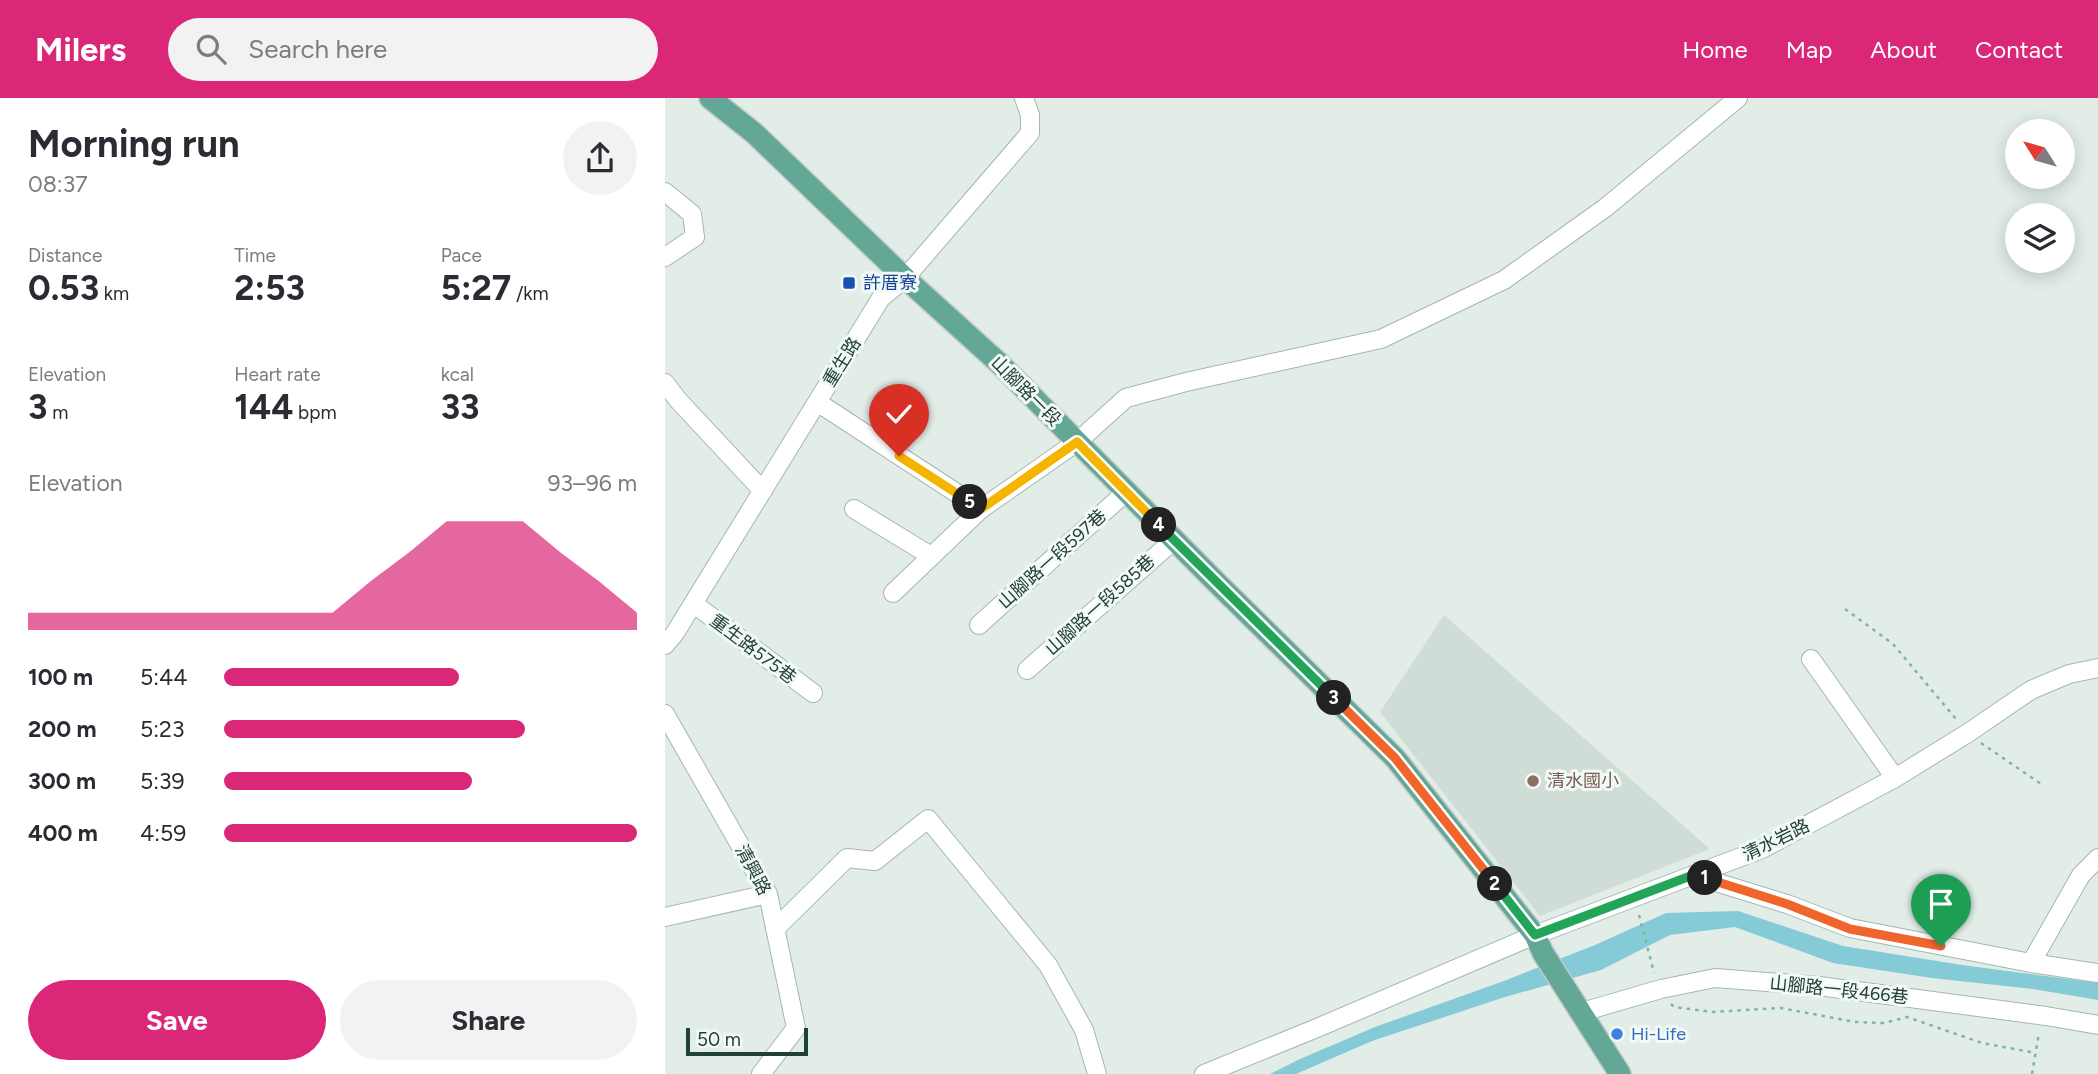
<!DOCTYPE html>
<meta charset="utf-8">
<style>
:root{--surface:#fff;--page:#f2f2f3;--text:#2b2b33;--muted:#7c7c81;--accent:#db2777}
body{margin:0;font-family:Figtree,"Noto Sans TC",sans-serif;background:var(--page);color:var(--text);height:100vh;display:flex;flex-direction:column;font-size:26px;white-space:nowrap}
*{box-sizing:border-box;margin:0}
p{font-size:23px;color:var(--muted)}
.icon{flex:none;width:38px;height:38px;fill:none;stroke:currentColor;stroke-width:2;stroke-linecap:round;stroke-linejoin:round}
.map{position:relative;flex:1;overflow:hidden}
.side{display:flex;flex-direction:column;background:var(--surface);width:665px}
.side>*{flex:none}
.needle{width:46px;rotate:307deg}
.controls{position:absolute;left:1340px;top:21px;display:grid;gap:14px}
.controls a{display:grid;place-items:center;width:70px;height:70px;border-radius:50%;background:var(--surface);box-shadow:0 4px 18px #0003;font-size:35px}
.scale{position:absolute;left:21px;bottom:18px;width:122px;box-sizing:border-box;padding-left:7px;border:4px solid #204038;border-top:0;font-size:19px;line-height:24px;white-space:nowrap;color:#204038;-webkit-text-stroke:5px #f3f9f6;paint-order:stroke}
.pin{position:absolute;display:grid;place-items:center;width:60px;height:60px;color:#fff;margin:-72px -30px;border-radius:50% 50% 50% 0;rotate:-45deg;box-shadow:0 0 7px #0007}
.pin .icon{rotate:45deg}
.km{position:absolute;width:35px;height:35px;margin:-18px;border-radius:50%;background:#222;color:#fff;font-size:19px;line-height:35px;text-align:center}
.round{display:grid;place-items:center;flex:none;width:74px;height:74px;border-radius:37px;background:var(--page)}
.summary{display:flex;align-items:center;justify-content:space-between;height:119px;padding:0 28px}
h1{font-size:38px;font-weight:700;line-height:52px}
.figures{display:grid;grid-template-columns:repeat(3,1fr);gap:10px;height:119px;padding:7px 28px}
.figures div{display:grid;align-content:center}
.figures b{font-size:35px;font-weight:700}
.figures small{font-size:19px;font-weight:400}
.figures p{font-size:19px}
.chart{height:196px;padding:14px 28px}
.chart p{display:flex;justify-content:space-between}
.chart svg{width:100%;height:126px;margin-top:7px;fill:var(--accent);opacity:.7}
.cta{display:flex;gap:14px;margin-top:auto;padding:14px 28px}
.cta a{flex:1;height:80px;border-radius:42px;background:var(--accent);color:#fff;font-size:28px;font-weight:700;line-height:80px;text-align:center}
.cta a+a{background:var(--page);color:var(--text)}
ul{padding:0 28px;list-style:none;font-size:23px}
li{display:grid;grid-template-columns:112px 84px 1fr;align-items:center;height:52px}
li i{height:18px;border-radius:9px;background:var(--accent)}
header{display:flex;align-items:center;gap:42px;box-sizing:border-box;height:98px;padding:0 35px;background:var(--accent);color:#fff}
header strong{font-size:33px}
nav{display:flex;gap:38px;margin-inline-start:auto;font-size:24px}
.search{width:490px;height:63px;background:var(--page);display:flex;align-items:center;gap:18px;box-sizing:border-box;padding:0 24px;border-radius:38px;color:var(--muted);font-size:26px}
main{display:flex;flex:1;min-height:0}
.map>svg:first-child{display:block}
</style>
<header>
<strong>Milers</strong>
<div class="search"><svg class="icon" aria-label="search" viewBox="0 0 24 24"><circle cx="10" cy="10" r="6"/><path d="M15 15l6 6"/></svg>Search here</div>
<nav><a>Home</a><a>Map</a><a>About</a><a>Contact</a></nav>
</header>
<main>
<section class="side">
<div class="summary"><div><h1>Morning run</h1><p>08:37</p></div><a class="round"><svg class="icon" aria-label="share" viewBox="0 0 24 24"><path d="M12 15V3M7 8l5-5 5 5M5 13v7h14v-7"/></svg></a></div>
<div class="figures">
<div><p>Distance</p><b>0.53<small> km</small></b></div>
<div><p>Time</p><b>2:53</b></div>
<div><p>Pace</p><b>5:27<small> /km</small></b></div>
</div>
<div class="figures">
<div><p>Elevation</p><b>3<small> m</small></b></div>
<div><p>Heart rate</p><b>144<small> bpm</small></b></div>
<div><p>kcal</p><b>33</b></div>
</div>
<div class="chart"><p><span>Elevation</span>93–96 m</p>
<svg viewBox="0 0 160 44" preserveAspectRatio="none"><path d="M0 44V38L10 38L20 38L30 38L40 38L50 38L60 38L70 38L80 38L90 27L100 17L110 6L120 6L130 6L140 17L150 27L160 38V44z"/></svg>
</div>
<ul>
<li><b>100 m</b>5:44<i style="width:57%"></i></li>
<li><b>200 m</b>5:23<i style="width:73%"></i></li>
<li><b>300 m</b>5:39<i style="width:60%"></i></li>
<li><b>400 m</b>4:59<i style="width:100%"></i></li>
</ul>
<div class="cta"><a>Save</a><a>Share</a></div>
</section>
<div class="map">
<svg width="1433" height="976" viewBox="0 0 1433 976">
<rect width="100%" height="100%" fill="#e2ede8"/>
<path fill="#d0ddd7" d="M779 517 1045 751 875 818 715 614Z"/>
<path fill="#85cad7" d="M1073 813 1178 848 1297 867 1433 885V902L1368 891 1267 880 1168 865 1070 829 1005 837 936 872 840 899 707 943 631 976H605L635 961 710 929 839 883 930 847 1001 815Z"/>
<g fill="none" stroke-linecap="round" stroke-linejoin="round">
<g stroke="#a4b6b0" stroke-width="20">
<path id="minor" d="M0 94 27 116 30 139 0 159
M0 285 13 302 98 393
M152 304 316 411
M189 411 266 458
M228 495 316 411 412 344 461 300 521 284 716 241 839 182 940 110 1073 0
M29 506 148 595
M314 527 461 394
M0 547 10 535 216 200 240 180 365 35V17L359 0
M1146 561 1230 680
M362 572 509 442
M0 616 103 796 131 930 96 976
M1028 777 1122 806 1185 830 1366 865 1433 875
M0 819 103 796
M110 831 182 760 210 763 263 721 383 867 419 932 432 976
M1366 865 1416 777 1433 760
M917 914 996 891 1050 880 1154 888 1381 918 1433 927
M539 976 652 930 870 837 1097 751 1230 680 1303 635 1366 592 1404 576 1433 570"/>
</g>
<g stroke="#c1cac7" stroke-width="24">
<path id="major" d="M45 0 89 35 240 180 335 266 551 484 730 660 870 837 878 855 955 976"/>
</g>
<path stroke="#80b4a4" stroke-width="2.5" stroke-dasharray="3.5 5" stroke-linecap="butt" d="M1180 511 1228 546 1291 621
M1316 645 1379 688
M974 817 989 875
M1006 906 1009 909 1048 914 1116 910 1190 924 1219 925 1242 919 1317 945 1371 955
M1367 976 1374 935"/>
<use href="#minor" stroke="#fff" stroke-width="18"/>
<use href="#major" stroke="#63a796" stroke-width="21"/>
</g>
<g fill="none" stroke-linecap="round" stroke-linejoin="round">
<g stroke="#fff" stroke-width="14">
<path id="split-1" d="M1040 780 1122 806 1185 831 1276 848"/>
</g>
<g stroke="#fff" stroke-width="14">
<path id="split-2" d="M830 786 870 837 1028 777 1040 780"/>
</g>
<g stroke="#fff" stroke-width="14">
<path id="split-3" d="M669 600 730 660 830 786"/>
</g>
<g stroke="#fff" stroke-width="14">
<path id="split-4" d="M494 427 669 600"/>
</g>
<g stroke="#fff" stroke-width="14">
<path id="split-5" d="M305 404 316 411 412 344 494 427"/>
</g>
<g stroke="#fff" stroke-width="14">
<path id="split-6" d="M234 358 305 404"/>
</g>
<use href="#split-1" stroke="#f0652b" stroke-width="9"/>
<use href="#split-2" stroke="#22a559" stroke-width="9"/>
<use href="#split-3" stroke="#f0652b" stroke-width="9"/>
<use href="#split-4" stroke="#22a559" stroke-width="9"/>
<use href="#split-5" stroke="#f5b400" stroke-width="9"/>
<use href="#split-6" stroke="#f5b400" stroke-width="9"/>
</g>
<rect fill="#1a4fb4" stroke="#f3f9f6" stroke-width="2.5" x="177" y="178" width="14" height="14" rx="3.5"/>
<circle fill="#8d6e63" stroke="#f3f9f6" stroke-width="2.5" cx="868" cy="683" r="7"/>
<circle fill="#3f7fe0" stroke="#f3f9f6" stroke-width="2.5" cx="952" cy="936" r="7"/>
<g text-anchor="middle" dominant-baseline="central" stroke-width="6" stroke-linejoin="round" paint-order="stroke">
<g font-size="18" fill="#164399" stroke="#f3f9f6" text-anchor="start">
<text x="198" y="185">許厝寮</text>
</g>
<g font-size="18" fill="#204038" stroke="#f3f9f6">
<text transform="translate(177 264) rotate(-58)">重生路</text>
<text transform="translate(361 293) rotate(45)">山腳路一段</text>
<text transform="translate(387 461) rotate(-42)">山腳路一段597巷</text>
<text transform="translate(435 507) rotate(-42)">山腳路一段585巷</text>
<text transform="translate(88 551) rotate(37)">重生路575巷</text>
<text transform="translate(1111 742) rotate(-26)">清水岩路</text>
<text transform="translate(88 772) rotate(62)">清興路</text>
<text transform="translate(1174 892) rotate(6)">山腳路一段466巷</text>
</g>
<g font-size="18" fill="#785e54" stroke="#f3f9f6" text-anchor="start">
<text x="882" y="683">清水國小</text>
</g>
<g font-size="18" fill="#366cbe" stroke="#f3f9f6" text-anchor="start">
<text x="966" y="936">Hi-Life</text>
</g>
</g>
</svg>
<div class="controls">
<a><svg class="needle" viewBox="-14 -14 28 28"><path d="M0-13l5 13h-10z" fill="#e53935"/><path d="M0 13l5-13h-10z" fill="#7c7c81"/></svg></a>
<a><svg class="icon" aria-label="layers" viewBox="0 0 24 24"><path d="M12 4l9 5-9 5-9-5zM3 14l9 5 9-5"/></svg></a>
</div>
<div class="scale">50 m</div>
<div class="pin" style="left:1276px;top:848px;background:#1e9e55"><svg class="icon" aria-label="arrive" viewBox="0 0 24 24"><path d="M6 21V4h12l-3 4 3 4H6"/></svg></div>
<div class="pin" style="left:234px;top:358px;background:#d93025"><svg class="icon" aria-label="check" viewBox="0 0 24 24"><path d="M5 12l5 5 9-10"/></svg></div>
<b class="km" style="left:1040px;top:780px">1</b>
<b class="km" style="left:830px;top:786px">2</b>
<b class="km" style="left:669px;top:600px">3</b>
<b class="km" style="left:494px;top:427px">4</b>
<b class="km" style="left:305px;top:404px">5</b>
</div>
</main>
